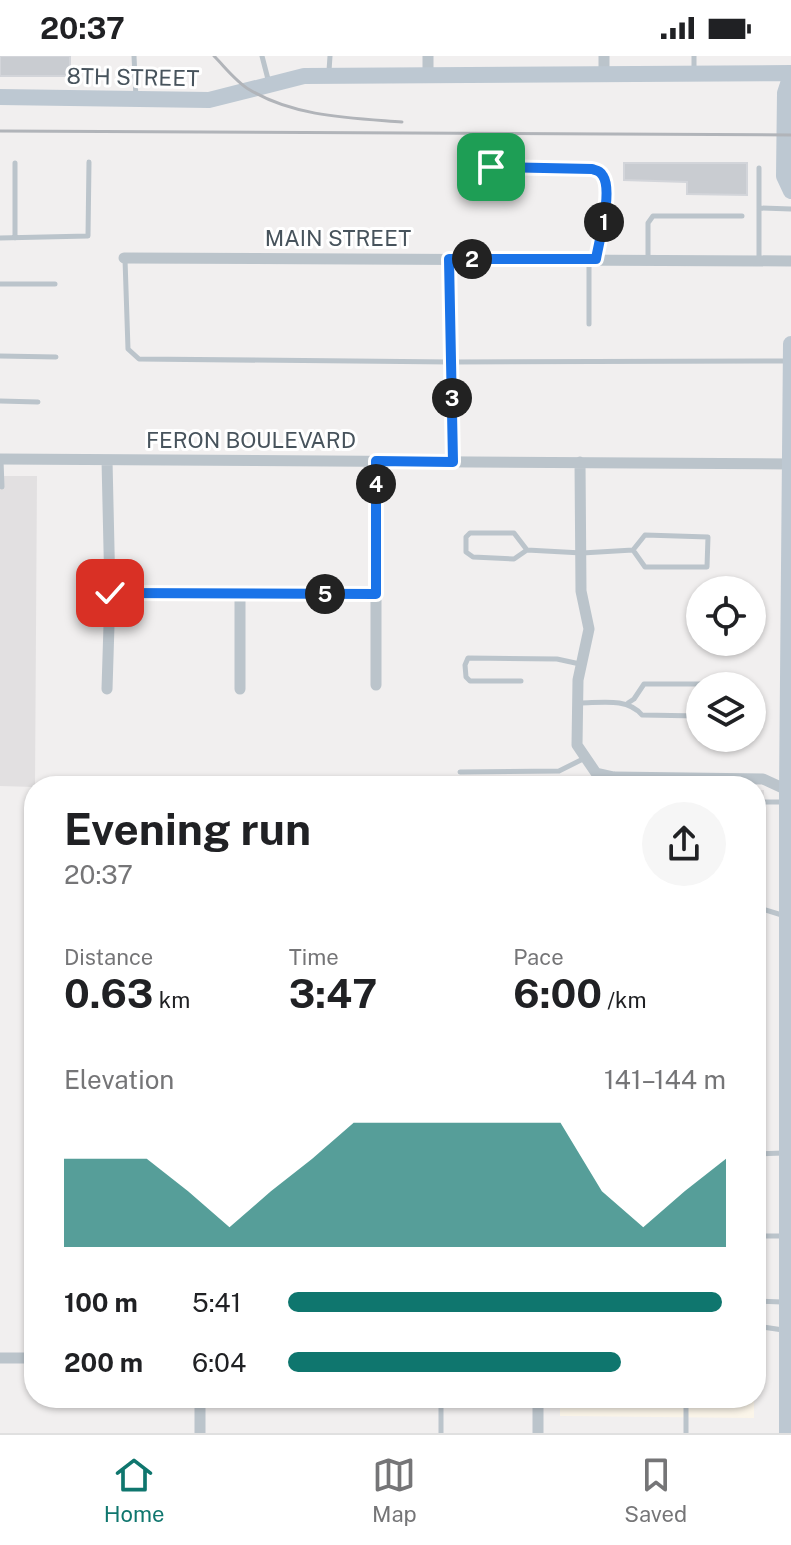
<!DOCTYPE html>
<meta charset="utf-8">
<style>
:root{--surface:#fff;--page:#f6f6f6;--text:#202124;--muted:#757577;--line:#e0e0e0;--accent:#0f766e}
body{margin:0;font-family:"Public Sans",sans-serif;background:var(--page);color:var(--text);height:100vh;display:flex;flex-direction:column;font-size:30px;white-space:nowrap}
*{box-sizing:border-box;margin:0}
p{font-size:26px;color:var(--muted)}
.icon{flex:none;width:44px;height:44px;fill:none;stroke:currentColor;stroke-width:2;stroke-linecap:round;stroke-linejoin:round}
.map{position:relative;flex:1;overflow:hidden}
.sheet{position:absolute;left:24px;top:720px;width:742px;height:632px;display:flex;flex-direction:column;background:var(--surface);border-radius:32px;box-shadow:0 2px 6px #0004}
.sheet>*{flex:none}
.tools{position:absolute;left:686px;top:520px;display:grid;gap:16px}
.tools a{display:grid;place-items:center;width:80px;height:80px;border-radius:50%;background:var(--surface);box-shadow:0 2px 6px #0004;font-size:40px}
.pin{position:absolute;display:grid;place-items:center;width:68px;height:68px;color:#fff;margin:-34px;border-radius:16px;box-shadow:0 4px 12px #0006}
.km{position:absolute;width:40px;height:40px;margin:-20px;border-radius:50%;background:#222;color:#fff;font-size:22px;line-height:40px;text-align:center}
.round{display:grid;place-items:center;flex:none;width:84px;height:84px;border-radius:42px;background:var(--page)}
.overview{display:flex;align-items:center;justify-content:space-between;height:136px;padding:0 40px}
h1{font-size:44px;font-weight:700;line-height:60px}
.stats{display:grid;grid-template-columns:repeat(3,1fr);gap:12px;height:136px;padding:8px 40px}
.stats div{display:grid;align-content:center}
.stats b{font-size:40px;font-weight:700}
.stats small{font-size:22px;font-weight:400}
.stats p{font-size:22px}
.chart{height:224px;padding:16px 40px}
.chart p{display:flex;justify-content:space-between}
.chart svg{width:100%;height:144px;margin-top:8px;fill:var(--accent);opacity:.7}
ul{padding:0 40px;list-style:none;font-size:26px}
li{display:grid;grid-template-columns:128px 96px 1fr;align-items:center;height:60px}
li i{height:20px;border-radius:10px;background:var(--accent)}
.status{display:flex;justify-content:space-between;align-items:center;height:56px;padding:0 40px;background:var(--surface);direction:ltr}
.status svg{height:22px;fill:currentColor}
.tab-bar{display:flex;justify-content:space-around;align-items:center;height:112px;border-top:2px solid var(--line);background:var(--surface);font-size:22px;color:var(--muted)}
.tab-bar a{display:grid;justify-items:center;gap:4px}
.tab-bar .active{color:var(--accent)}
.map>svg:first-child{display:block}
</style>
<div class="status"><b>20:37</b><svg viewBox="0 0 49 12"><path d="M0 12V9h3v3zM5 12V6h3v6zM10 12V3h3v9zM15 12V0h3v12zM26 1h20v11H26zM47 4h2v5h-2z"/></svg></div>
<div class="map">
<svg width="791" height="1377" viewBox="0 0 791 1377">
<rect width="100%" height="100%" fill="#f1efef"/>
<path fill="#fbf5e9" d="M560 1342H754V1362L560 1360Z"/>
<path fill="#e2e0e1" d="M0 420H37L35 730 34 731 0 730Z
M756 734H764L766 1062H756Z"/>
<path fill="#c9ccd1" stroke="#d3d5da" stroke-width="2" d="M0 0H70V20H0Z
M624 107H747V139L687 138V126L624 124Z"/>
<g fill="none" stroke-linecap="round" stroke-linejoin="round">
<path stroke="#bbc4cb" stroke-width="5" d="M134 0 136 42
M262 0 269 27
M694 0V15
M329 15 330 0
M15 107V182
M491 111 592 113C598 115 600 115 603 120 613 135 599 184 596 202
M759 152 791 153
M0 182 88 180 89 106
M125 203 128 293 139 303 451 306 788 305
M648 203V167L653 160H742
M589 204V268
M759 204V112
M0 228H55
M0 300 56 301
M0 345 38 346
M1 404 2 431
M527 494 514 477H470L466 481V496L473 501 514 503 527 494 582 497 633 494 645 511H707L708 481 645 479 633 494
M521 625H470L466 621 465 609 468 602 557 603 580 608
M579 647C600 647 627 641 642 659L700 660
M628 647 634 643 644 628H706V630
M460 716 559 715 585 702
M756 748 762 746H786
M756 851 785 860
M756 1098 783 1097
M756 1180H783
M756 1245 782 1246
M756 1270 783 1274
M619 1342 741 1345V1342
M441 1377V1345L444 1342
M686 1377V1342"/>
<path stroke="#bbc4cb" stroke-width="11" d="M428 18V0
M604 19V0
M124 202 791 205
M449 203 453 406
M0 403 790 408
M580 406 581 535 589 573 578 624 577 689 596 717 614 721 763 723 787 734
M110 537 376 538
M376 629V405
M107 633 110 537 107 404
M240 633V537
M0 1302H34
M200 1342V1377
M538 1377V1342"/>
<path stroke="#bdc8d2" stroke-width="16" d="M791 19 785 37 784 120 791 135
M0 41 209 44 304 20 791 17
M787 1377V734L791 288"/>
<path stroke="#b1b4b9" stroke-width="3" d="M214 0C225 11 236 26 250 34 295 61 351 62 402 66
M0 75 791 79"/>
</g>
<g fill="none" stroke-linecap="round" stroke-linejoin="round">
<g stroke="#fff" stroke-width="16">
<path id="route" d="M110 537 376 538V405L453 406 449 203H596C599 185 613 135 603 120 600 115 598 115 592 113L491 111"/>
</g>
<use href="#route" stroke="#1a73e8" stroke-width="10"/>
</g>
<g text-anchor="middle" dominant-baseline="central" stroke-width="6" stroke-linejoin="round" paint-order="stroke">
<g font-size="22" fill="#47535c" stroke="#fff">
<text transform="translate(133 21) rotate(1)">8TH STREET</text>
<text x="338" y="182">MAIN STREET</text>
<text x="251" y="384">FERON BOULEVARD</text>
</g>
</g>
</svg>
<div class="tools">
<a><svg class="icon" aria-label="locate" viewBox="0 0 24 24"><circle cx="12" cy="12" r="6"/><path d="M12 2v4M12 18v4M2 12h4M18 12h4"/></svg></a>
<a><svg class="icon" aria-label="layers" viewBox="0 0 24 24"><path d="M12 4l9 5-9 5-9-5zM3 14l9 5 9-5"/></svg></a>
</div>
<div class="pin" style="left:491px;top:111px;background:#1e9e55"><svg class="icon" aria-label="arrive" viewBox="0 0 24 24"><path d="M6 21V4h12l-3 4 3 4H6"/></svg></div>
<div class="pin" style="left:110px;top:537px;background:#d93025"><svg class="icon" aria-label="check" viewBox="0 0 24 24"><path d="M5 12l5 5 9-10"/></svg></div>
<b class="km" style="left:604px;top:166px">1</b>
<b class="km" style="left:472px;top:203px">2</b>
<b class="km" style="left:452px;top:342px">3</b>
<b class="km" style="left:376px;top:428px">4</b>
<b class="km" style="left:325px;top:538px">5</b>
<section class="sheet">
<div class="overview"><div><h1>Evening run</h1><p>20:37</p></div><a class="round"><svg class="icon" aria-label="share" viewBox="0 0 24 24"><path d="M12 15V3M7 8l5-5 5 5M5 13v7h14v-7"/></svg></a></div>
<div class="stats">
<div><p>Distance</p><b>0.63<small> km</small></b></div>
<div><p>Time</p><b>3:47</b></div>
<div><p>Pace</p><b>6:00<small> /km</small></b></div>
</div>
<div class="chart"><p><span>Elevation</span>141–144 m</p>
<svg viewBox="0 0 160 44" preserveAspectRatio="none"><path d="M0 44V17L10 17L20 17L30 27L40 38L50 27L60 17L70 6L80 6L90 6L100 6L110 6L120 6L130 27L140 38L150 27L160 17V44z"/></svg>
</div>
<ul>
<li><b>100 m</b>5:41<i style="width:99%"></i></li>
<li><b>200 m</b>6:04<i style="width:76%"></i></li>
</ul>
</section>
</div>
<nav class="tab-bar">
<a class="active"><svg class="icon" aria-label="home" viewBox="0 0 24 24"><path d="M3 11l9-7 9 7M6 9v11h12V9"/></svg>Home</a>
<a><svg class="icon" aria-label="map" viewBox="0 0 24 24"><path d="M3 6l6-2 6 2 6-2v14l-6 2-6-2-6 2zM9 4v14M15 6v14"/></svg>Map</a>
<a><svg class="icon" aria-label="saved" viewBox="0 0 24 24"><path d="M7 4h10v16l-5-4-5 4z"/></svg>Saved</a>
</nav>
